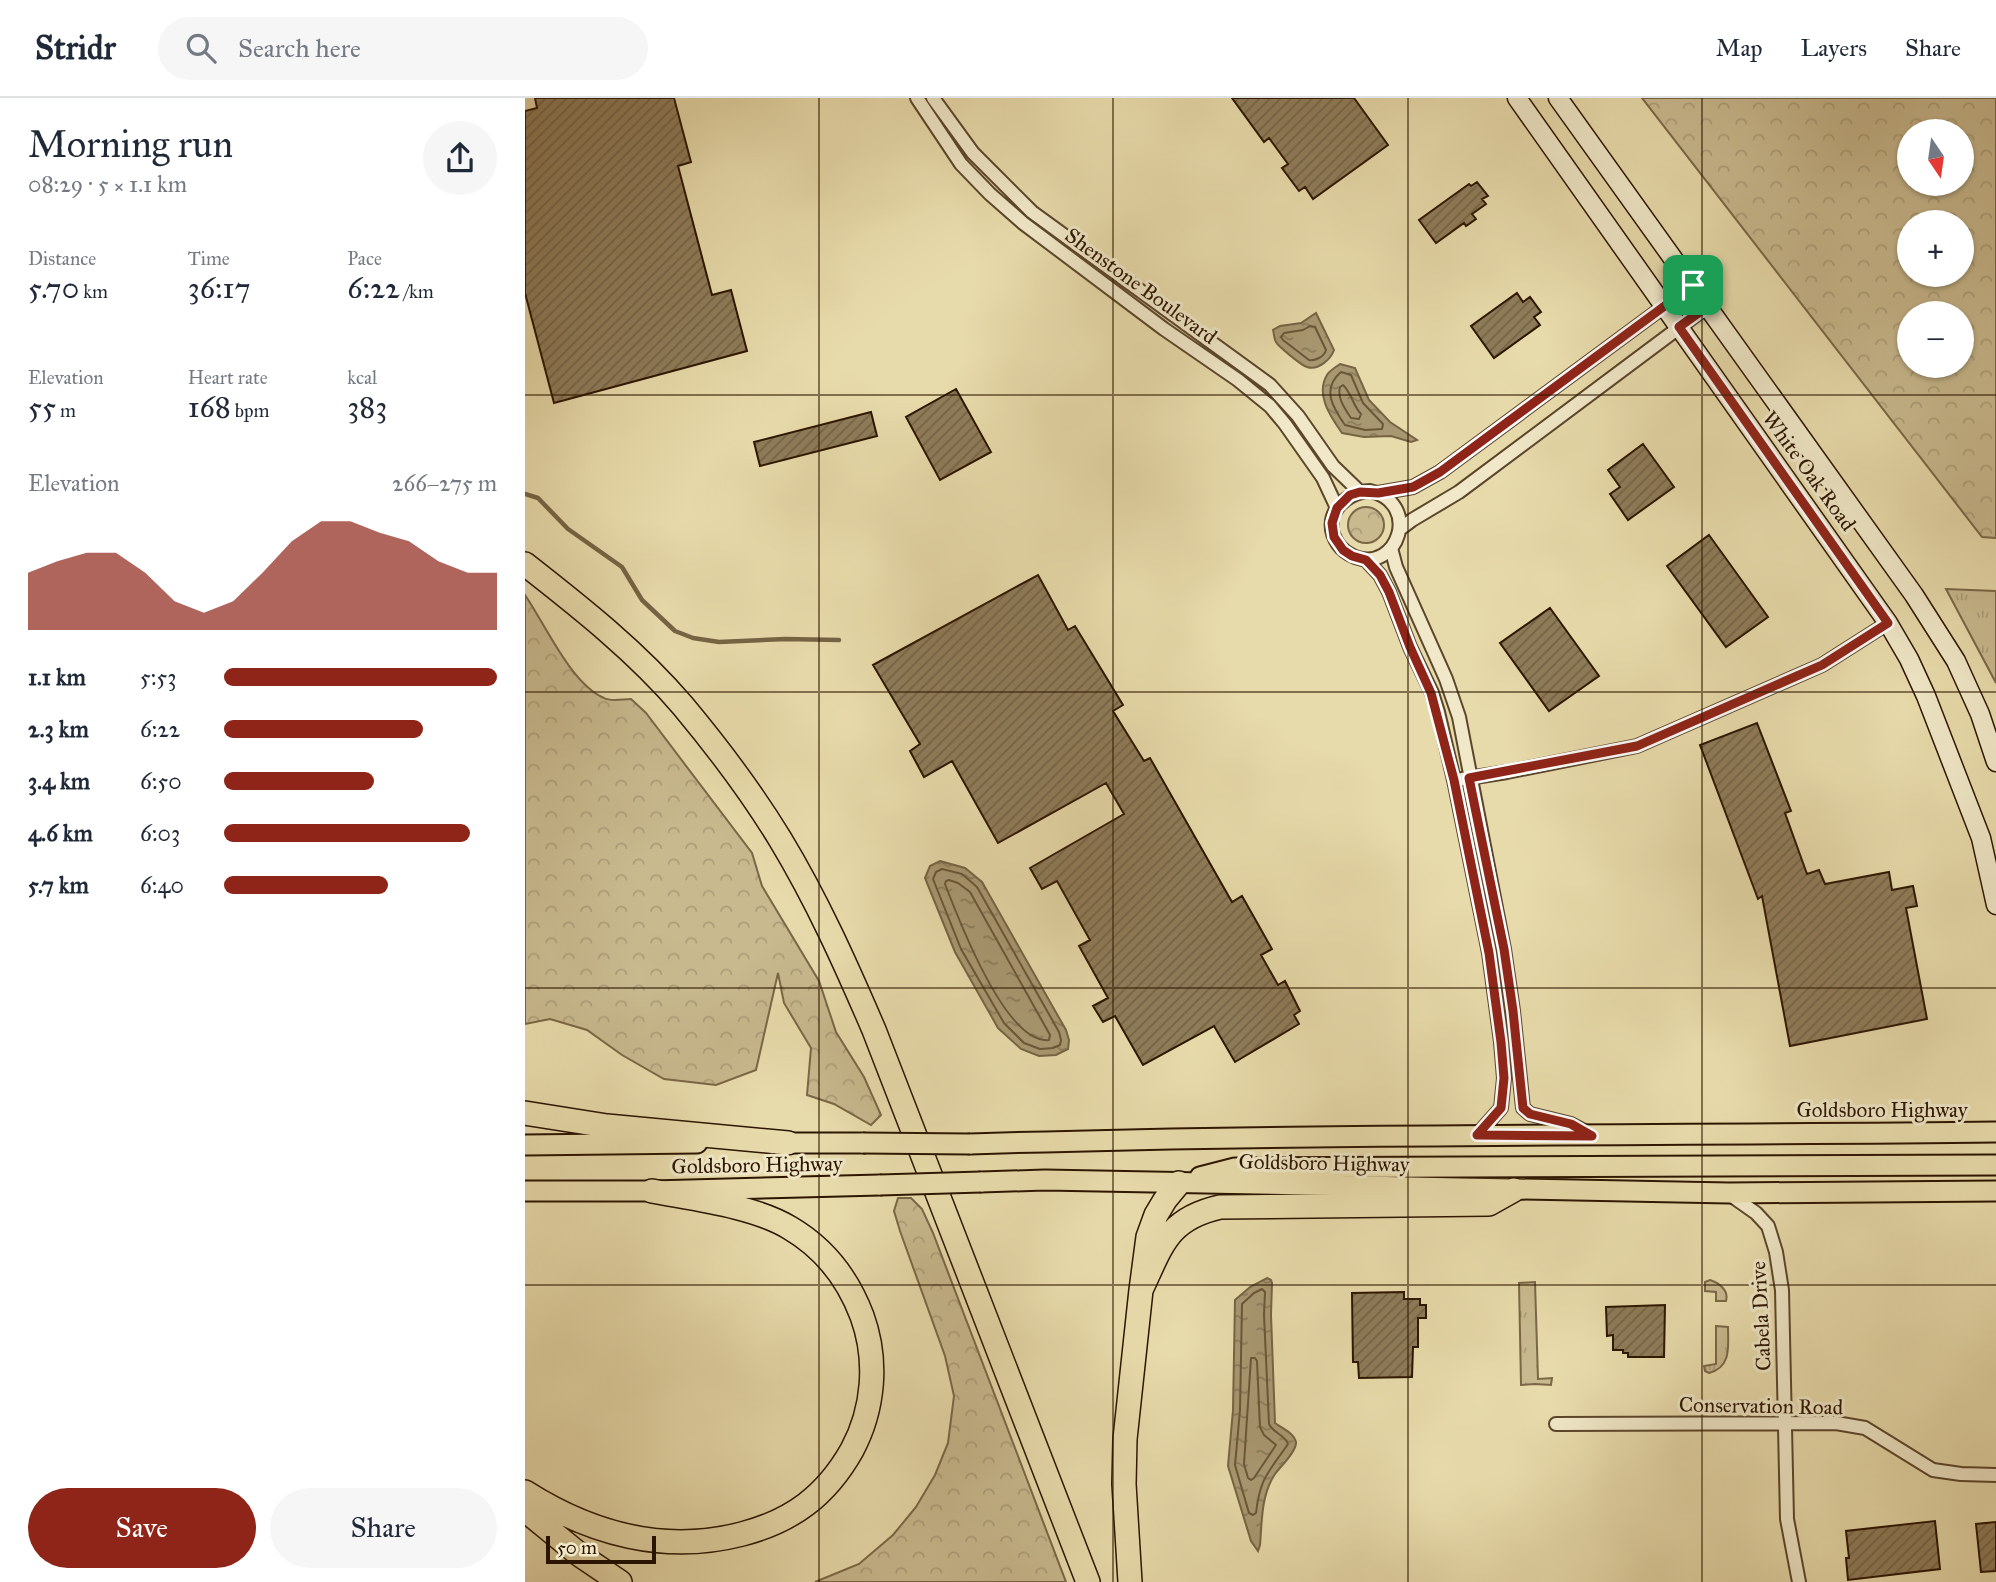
<!DOCTYPE html>
<meta charset="utf-8">
<style>
:root{--surface:#fff;--page:#f6f6f7;--text:#1f2937;--muted:#747a83;--line:#e0e1e3;--accent:#8f2418}
body{margin:0;font-family:"IM FELL Great Primer",serif;background:var(--page);color:var(--text);height:100vh;display:flex;flex-direction:column;font-size:26px;white-space:nowrap}
*{box-sizing:border-box;margin:0}
p{font-size:23px;color:var(--muted)}
.icon{flex:none;width:38px;height:38px;fill:none;stroke:currentColor;stroke-width:2;stroke-linecap:round;stroke-linejoin:round}
.map{position:relative;flex:1;overflow:hidden}
.panel{display:flex;flex-direction:column;background:var(--surface);width:525px}
.panel>*{flex:none}
.needle{width:46px;rotate:167deg}
.controls{position:absolute;left:1372px;top:21px;display:grid;gap:14px}
.controls a{display:grid;place-items:center;width:77px;height:77px;border-radius:50%;background:var(--surface);box-shadow:0 2px 5px #0004;font-size:35px}
.scale{position:absolute;left:21px;bottom:18px;width:110px;box-sizing:border-box;padding-left:7px;border:4px solid #2c1500;border-top:0;font-size:19px;line-height:24px;white-space:nowrap;color:#2c1500;-webkit-text-stroke:5px #f0e8c8;paint-order:stroke}
.pin{position:absolute;display:grid;place-items:center;width:60px;height:60px;color:#fff;margin:-30px;border-radius:14px;box-shadow:0 4px 10px #0006}
.round{display:grid;place-items:center;flex:none;width:74px;height:74px;border-radius:37px;background:var(--page)}
.overview{display:flex;align-items:center;justify-content:space-between;height:119px;padding:0 28px}
h1{font-size:38px;font-weight:600;line-height:52px}
.metrics{display:grid;grid-template-columns:repeat(3,1fr);gap:10px;height:119px;padding:7px 28px}
.metrics div{display:grid;align-content:center}
.metrics b{font-size:30px;font-weight:600}
.metrics small{font-size:19px;font-weight:400}
.metrics p{font-size:19px}
.chart{height:196px;padding:14px 28px}
.chart p{display:flex;justify-content:space-between}
.chart svg{width:100%;height:126px;margin-top:7px;fill:var(--accent);opacity:.7}
.primary-button{display:flex;gap:14px;margin-top:auto;padding:14px 28px}
.primary-button a{flex:1;height:80px;border-radius:42px;background:var(--accent);color:#fff;font-size:28px;font-weight:600;line-height:80px;text-align:center}
.primary-button a+a{background:var(--page);color:var(--text)}
ul{padding:0 28px;list-style:none;font-size:23px}
li{display:grid;grid-template-columns:112px 84px 1fr;align-items:center;height:52px}
li i{height:18px;border-radius:9px;background:var(--accent)}
header{display:flex;align-items:center;gap:42px;box-sizing:border-box;height:98px;padding:0 35px;background:var(--surface);border-bottom:2px solid var(--line)}
header strong{font-size:33px}
nav{display:flex;gap:38px;margin-inline-start:auto;font-size:24px}
.search{width:490px;height:63px;background:var(--page);display:flex;align-items:center;gap:18px;box-sizing:border-box;padding:0 24px;border-radius:38px;color:var(--muted);font-size:26px}
main{display:flex;flex:1;min-height:0}
.map>svg:first-child{display:block}
</style>
<header>
<strong>Stridr</strong>
<div class="search"><svg class="icon" aria-label="search" viewBox="0 0 24 24"><circle cx="10" cy="10" r="6"/><path d="M15 15l6 6"/></svg>Search here</div>
<nav><a>Map</a><a>Layers</a><a>Share</a></nav>
</header>
<main>
<section class="panel">
<div class="overview"><div><h1>Morning run</h1><p>08:29 · 5 × 1.1 km</p></div><a class="round"><svg class="icon" aria-label="share" viewBox="0 0 24 24"><path d="M12 15V3M7 8l5-5 5 5M5 13v7h14v-7"/></svg></a></div>
<div class="metrics">
<div><p>Distance</p><b>5.70<small> km</small></b></div>
<div><p>Time</p><b>36:17</b></div>
<div><p>Pace</p><b>6:22<small> /km</small></b></div>
</div>
<div class="metrics">
<div><p>Elevation</p><b>55<small> m</small></b></div>
<div><p>Heart rate</p><b>168<small> bpm</small></b></div>
<div><p>kcal</p><b>383</b></div>
</div>
<div class="chart"><p><span>Elevation</span>266–275 m</p>
<svg viewBox="0 0 160 44" preserveAspectRatio="none"><path d="M0 44V24L10 20L20 17L30 17L40 24L50 34L60 38L70 34L80 24L90 13L100 6L110 6L120 10L130 13L140 20L150 24L160 24V44z"/></svg>
</div>
<ul>
<li><b>1.1 km</b>5:53<i style="width:100%"></i></li>
<li><b>2.3 km</b>6:22<i style="width:73%"></i></li>
<li><b>3.4 km</b>6:50<i style="width:55%"></i></li>
<li><b>4.6 km</b>6:03<i style="width:90%"></i></li>
<li><b>5.7 km</b>6:40<i style="width:60%"></i></li>
</ul>
<div class="primary-button"><a>Save</a><a>Share</a></div>
</section>
<div class="map">
<svg width="1471" height="1484" viewBox="0 0 1471 1484">
<defs>
<pattern id="grass-tufts" width="24" height="20" patternUnits="userSpaceOnUse" patternTransform="scale(1.75)"><rect width="24" height="20" fill="#c8b98e"/><path d="M3 7l-1-3M5 7V3M7 7l1-3M15 17l-1-3M17 17v-4M19 17l1-3" fill="none" stroke="#ac9e79"/></pattern>
<pattern id="forest-crowns" width="20" height="18" patternUnits="userSpaceOnUse" patternTransform="scale(1.75)"><rect width="20" height="18" fill="#c8b98e"/><path d="M2 6a3 3 0 1 1 6 0M12 15a3 3 0 1 1 6 0" fill="none" stroke="#ac9e79"/></pattern>
<pattern id="water-ripples" width="26" height="14" patternUnits="userSpaceOnUse" patternTransform="scale(1.75)"><rect width="26" height="14" fill="#a89871"/><path d="M2 4q2-2 4 0t4 0M15 11q2-2 4 0t4 0" fill="none" stroke="#897b5a"/></pattern>
<pattern id="building-hatch" width="6" height="6" patternUnits="userSpaceOnUse" patternTransform="scale(1.75)"><rect width="6" height="6" fill="#8e7c59"/><path d="M-1 1l2-2M0 6l6-6M5 7l2-2" fill="none" stroke="#746447"/></pattern>
</defs>
<rect width="100%" height="100%" fill="#e8dbab"/>
<filter id="stains"><feTurbulence type="fractalNoise" baseFrequency=".00286" numOctaves="4"/><feColorMatrix values="0 0 0 0 .2 0 0 0 0 .09 0 0 0 0 .02 0 0 0 .5 -.17"/></filter>
<radialGradient id="worn" r=".72"><stop offset=".6" stop-color="#630" stop-opacity="0"/><stop offset="1" stop-color="#630" stop-opacity=".3"/></radialGradient>
<path fill="url(#grass-tufts)" stroke="#7a6747" stroke-width="2" d="M1421 491 1471 493V585Z
M1185 1182C1194 1185 1204 1192 1201 1203H1191V1194L1180 1193V1184Z
M1010 1184 1013 1281 1027 1280 1026 1287 1010 1286 996 1287 994 1185Z
M1191 1228 1203 1229C1203 1248 1207 1269 1184 1275L1180 1273 1179 1268 1191 1266Z"/>
<path fill="url(#forest-crowns)" stroke="#7a6747" stroke-width="2" fill-rule="evenodd" d="M1117 0H1471V440L1457 439ZM1437 33V86H1384V33ZM1437 124V177H1384V124ZM1437 215V268H1384V215Z
M823 427a18 18 0 1 1 36 0a18 18 0 1 1-36 0Z
M0 497C20 526 46 586 79 600 86 604 98 601 106 601L121 615 227 755 237 788 294 883 311 934 339 979 356 1017 346 1027 309 1006 282 997 286 950 259 905 253 875 231 972 191 987 139 981 97 957 62 932 25 921 0 926Z
M373 1100H386L397 1111 408 1135 541 1484H290L334 1466 368 1437 391 1409 410 1377 423 1345 429 1298 420 1258 375 1133 369 1113Z"/>
<path fill="url(#water-ripples)" stroke="#766444" stroke-width="2" d="M791 215 809 252C806 261 793 273 782 269 777 268 753 248 751 244 749 241 749 235 748 232L755 228 776 225Z
M815 266 830 270 844 302 865 324 892 342 886 344 866 338 839 339 817 335C806 319 790 297 802 277 804 273 811 269 815 266Z
M415 763 440 770 457 784 541 932 544 942 543 951 531 957 514 958 496 951 473 930 430 854 400 780 405 768Z
M742 1180 746 1182 747 1185 746 1217 750 1325C757 1330 769 1335 771 1344 772 1353 755 1369 750 1376 736 1397 737 1423 735 1447L733 1453 726 1443 703 1368 708 1312 710 1202 725 1189Z"/>
<g fill="none" stroke-linecap="round" stroke-linejoin="round">
<path stroke="#6a5638" stroke-width="2" d="M785 228 790 229 801 252C799 259 790 263 784 262L758 242 756 239 759 235 778 232Z
M816 274 826 277 838 305 858 326 857 331 840 332 820 327C808 310 796 291 816 274Z
M818 287C826 294 828 308 836 316L834 321 826 320C820 311 812 300 815 289Z
M417 771 437 776 452 789 534 934 536 942 535 947 528 950 515 951 499 945 479 925 436 851 408 781 411 774Z
M424 782 433 785 445 794 525 937 524 942C481 947 433 820 420 786L421 783Z
M737 1191 740 1194 739 1217 744 1326C748 1335 760 1337 763 1346 744 1374 735 1379 731 1415L728 1417 724 1415 710 1367 715 1312 717 1206 729 1195Z
M726 1260H730L732 1263 735 1329 739 1337 751 1347 729 1380 726 1382 723 1380 719 1366Z"/>
<path stroke="#766444" stroke-width="4.5" d="M0 396 13 400 43 431 97 469 117 502 150 533 168 540 194 544 260 541 314 542"/>
</g>
<path fill="url(#building-hatch)" stroke="#2c1500" stroke-width="2" d="M10 0H149L166 64 153 68 187 197 206 192 222 253 29 305 0 195V13L12 10Z
M707 0H829L863 47 788 101 780 89 774 93 757 70 763 66 744 40 739 44Z
M952 84 963 98 957 101 961 106 947 116 951 121 941 128 939 125 911 145 894 122 944 86 946 88Z
M992 195 998 204 1005 199 1016 214 1009 219 1015 227 969 260 946 228Z
M431 291 466 354 415 382 381 319Z
M346 314 352 338 235 368 229 344Z
M1118 346 1149 389 1103 422 1085 396 1095 389 1083 372Z
M1184 437 1243 519 1201 549 1142 468Z
M513 477 543 532 550 528 598 607 588 613 619 663 625 660 707 804 717 798 747 851 736 857 753 887 760 883 775 913 769 917 774 926 710 964 689 928 618 967 590 918 578 924 568 908 583 900 554 848 565 842 532 783 517 791 505 770 599 716 581 685 473 745 427 663 399 679 385 653 395 646 348 567Z
M1025 510 1074 578 1024 613 975 545Z
M1232 625 1266 713 1260 715 1282 776 1294 772 1300 786 1364 774 1367 792 1388 788 1392 808 1381 810 1402 921 1265 948 1237 798 1233 801 1175 647Z
M879 1194V1201H895V1207H901V1220H893V1249H888L887 1279 834 1280 833 1264H828L827 1195Z
M1140 1207 1139 1259H1103V1255H1098V1252H1088V1237L1082 1238 1081 1209Z
M1410 1423 1415 1471 1323 1482 1321 1460H1324L1321 1433Z
M1471 1424V1473L1456 1474 1451 1426Z"/>
<g fill="none" stroke-linecap="round" stroke-linejoin="round">
<g stroke="#5b462b" stroke-width="16">
<path id="street" d="M392 0 436 66 465 96 498 125 639 231 713 282 745 308 760 326 798 380 812 410
M408 0 448 55 507 114 745 287 773 318 808 368 835 394
M845 393C897 405 873 475 830 459 823 456 817 452 813 446 795 420 818 394 845 393Z
M853 395 888 389 915 374 1168 187
M875 431 887 422 934 394 1183 208
M866 450 871 469 921 581 934 619 979 851 988 913 998 1010 1005 1016 1046 1026 1061 1034
M841 462 855 477 864 494 885 549 907 595 913 614 929 682 964 855 976 944 979 980 976 1010 952 1037
M937 681 982 674 1112 648 1297 567 1363 525
M1204 1096 1231 1115 1243 1128 1251 1154 1257 1192 1262 1421 1274 1484
M1031 1326 1311 1325 1340 1330 1408 1372 1436 1376 1471 1377"/>
</g>
<g stroke="#2c1500" stroke-width="21">
<path id="secondary" d="M992 0 1363 525 1384 561 1401 598 1456 740 1471 807
M1033 0 1389 497 1431 563 1455 616 1471 664"/>
</g>
<g stroke="#2c1500" stroke-width="23">
<path id="primary" d="M248 1045H338
M445 1046C787 1035 1129 1038 1471 1034
M0 1047 172 1045
M675 1079 710 1070 1471 1067
M456 1084 520 1082 1204 1095 1471 1093
M0 1093H127L355 1087"/>
</g>
<g stroke="#2c1500" stroke-width="26">
<path id="highway" d="M0 466C55 509 112 554 158 608 193 650 227 695 255 741 292 802 321 867 349 932L563 1484
M0 1015 82 1028 263 1045
M616 1192C637 1148 642 1121 695 1109L964 1106 989 1092
M0 1394C66 1436 140 1456 217 1436 267 1423 301 1398 327 1352 349 1311 353 1262 337 1218 323 1181 299 1150 265 1130 229 1108 169 1101 127 1093
M0 1412 55 1457 95 1484
M605 1484 599 1386 600 1341 616 1192 623 1139 631 1117 640 1102 654 1085"/>
</g>
<use href="#street" stroke="#f0e8c8" stroke-width="12"/>
<use href="#secondary" stroke="#f0e8c8" stroke-width="18"/>
<use href="#primary" stroke="#e8dbab" stroke-width="19"/>
<use href="#highway" stroke="#e8dbab" stroke-width="23"/>
<g stroke="#2c1500" stroke-width="23" stroke-linecap="butt">
<path id="primary-bridge" d="M338 1045 445 1046
M355 1087 456 1084"/>
</g>
<use href="#primary-bridge" stroke="#e8dbab" stroke-width="19"/>
</g>
<g fill="none" stroke-linecap="round" stroke-linejoin="round">
<g stroke="#fff" stroke-width="14">
<path id="route" d="M1168 187 1183 208 1154 229 1363 525 1297 567 1112 648 944 680 979 851 988 913 998 1010 1005 1016 1046 1026 1067 1038 952 1037 976 1010 979 980 976 944 964 855 929 682 906 595 885 549 864 494 855 477 841 462 827 458 818 452 809 439 807 425 812 410 825 397 835 394 853 395 888 389 915 374Z"/>
</g>
<use href="#route" stroke="#8f2418" stroke-width="9"/>
</g>
<path fill="none" stroke="#2c1500" stroke-width="2" stroke-opacity="0.55" d="M294 0V1484M588 0V1484M883 0V1484M1177 0V1484M0 297H1471M0 594H1471M0 890H1471M0 1187H1471"/>
<g text-anchor="middle" dominant-baseline="central" stroke-width="6" stroke-linejoin="round" paint-order="stroke">
<g font-size="21" fill="#2c1500" stroke="#f0e8c8">
<text transform="translate(616 188) rotate(36)">Shenstone Boulevard</text>
<text transform="translate(1284 373) rotate(54)">White Oak Road</text>
<text x="1357" y="1012">Goldsboro Highway</text>
<text transform="translate(799 1065) rotate(1)">Goldsboro Highway</text>
<text transform="translate(232 1067) rotate(-1)">Goldsboro Highway</text>
<text transform="translate(1236 1218) rotate(-93)">Cabela Drive</text>
<text transform="translate(1236 1308) rotate(1)">Conservation Road</text>
</g>
</g>
<rect width="100%" height="100%" filter="url(#stains)"/>
<rect width="100%" height="100%" fill="url(#worn)"/>
</svg>
<div class="controls">
<a><svg class="needle" viewBox="-14 -14 28 28"><path d="M0-13l5 13h-10z" fill="#e53935"/><path d="M0 13l5-13h-10z" fill="#747a83"/></svg></a>
<a>+</a>
<a>−</a>
</div>
<div class="scale">50 m</div>
<div class="pin" style="left:1168px;top:187px;background:#1e9e55"><svg class="icon" aria-label="arrive" viewBox="0 0 24 24"><path d="M6 21V4h12l-3 4 3 4H6"/></svg></div>
</div>
</main>
